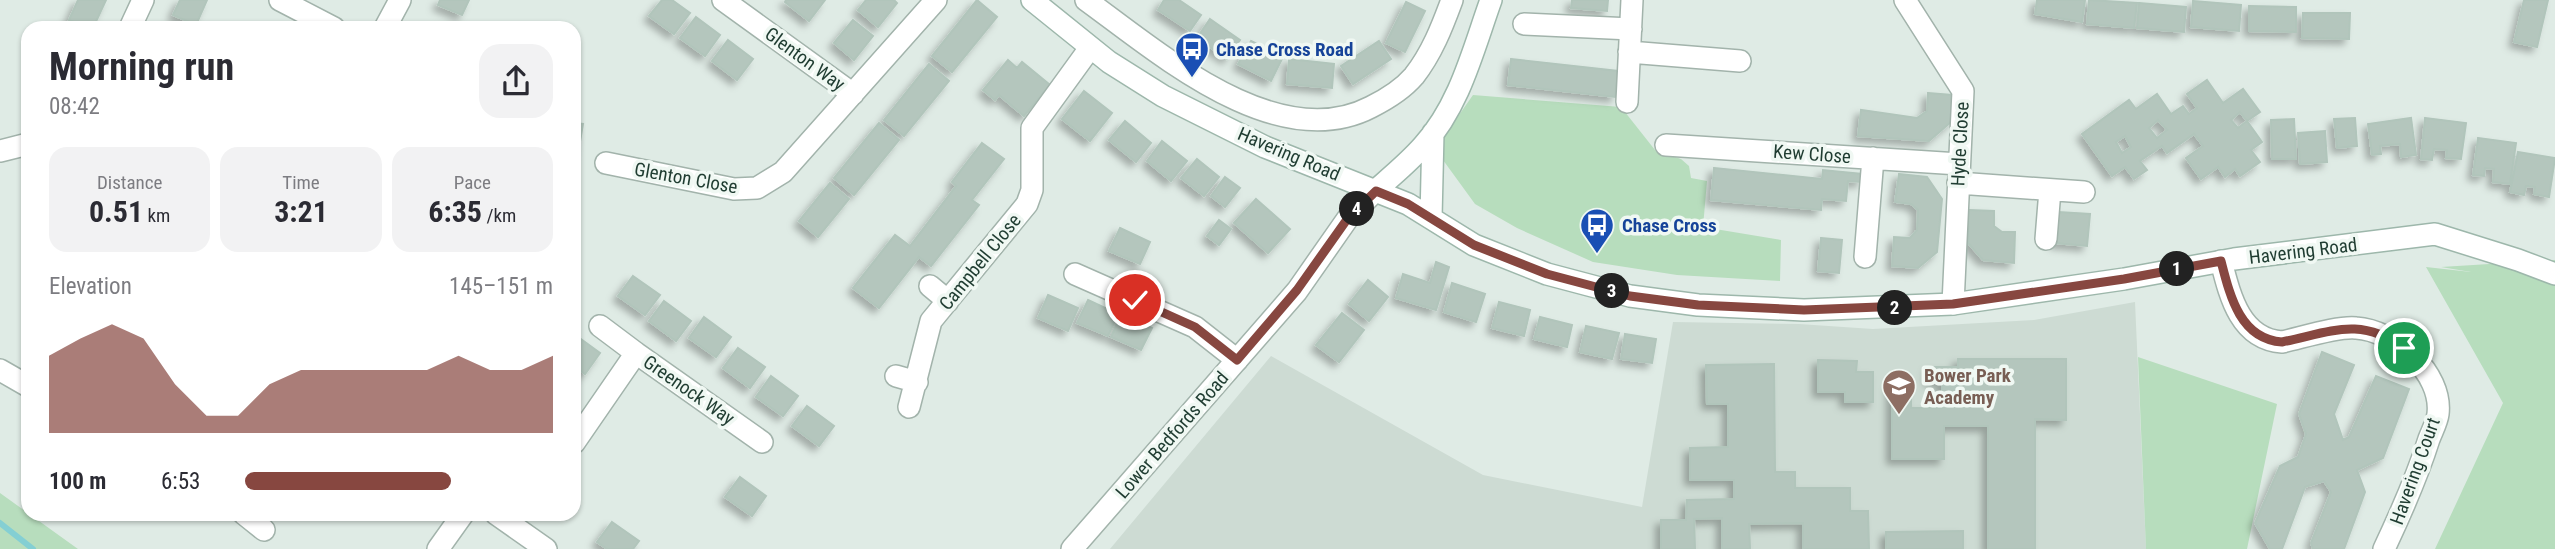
<!DOCTYPE html>
<meta charset="utf-8">
<style>
:root{--surface:#fff;--page:#f2f2f3;--text:#2b2b33;--muted:#7c7c81;--accent:#874740}
body{margin:0;font-family:"Roboto Condensed",sans-serif;background:var(--page);color:var(--text);height:100vh;display:flex;flex-direction:column;font-size:26px;white-space:nowrap}
*{box-sizing:border-box;margin:0}
p{font-size:23px;color:var(--muted)}
.icon{flex:none;width:38px;height:38px;fill:none;stroke:currentColor;stroke-width:2;stroke-linecap:round;stroke-linejoin:round}
.map{position:relative;flex:1;overflow:hidden}
.sheet{position:absolute;left:21px;top:21px;width:560px;height:500px;display:flex;flex-direction:column;background:var(--surface);border-radius:21px;box-shadow:0 2px 5px #0004}
.sheet>*{flex:none}
.pin{position:absolute;display:grid;place-items:center;width:60px;height:60px;color:#fff;margin:-30px;border:4px solid #fff;border-radius:50%;box-shadow:0 2px 7px #0007}
.km{position:absolute;width:35px;height:35px;margin:-18px;border-radius:50%;background:#222;color:#fff;font-size:19px;line-height:35px;text-align:center}
.round{display:grid;place-items:center;flex:none;width:74px;height:74px;border-radius:21px;background:var(--page)}
.head{display:flex;align-items:center;justify-content:space-between;height:119px;padding:0 28px}
h1{font-size:38px;font-weight:700;line-height:52px}
.metrics{display:grid;grid-template-columns:repeat(3,1fr);gap:10px;height:119px;padding:7px 28px}
.metrics div{display:grid;align-content:center;border-radius:18px;background:var(--page);text-align:center}
.metrics b{font-size:30px;font-weight:700}
.metrics small{font-size:19px;font-weight:400}
.metrics p{font-size:19px}
.chart{height:196px;padding:14px 28px}
.chart p{display:flex;justify-content:space-between}
.chart svg{width:100%;height:126px;margin-top:7px;fill:var(--accent);opacity:.7}
ul{padding:0 28px;list-style:none;font-size:23px}
li{display:grid;grid-template-columns:112px 84px 1fr;align-items:center;height:52px}
li i{height:18px;border-radius:9px;background:var(--accent)}
.map>svg:first-child{display:block}
</style>
<div class="map">
<svg width="2555" height="549" viewBox="0 0 2555 549">
<defs>
<filter id="shadow"><feDropShadow dx="-5" dy="5" stdDeviation="3.5" flood-color="#0004"/></filter>
</defs>
<rect width="100%" height="100%" fill="#dfebe5"/>
<path fill="#cddbd3" d="M2135 302 2146 549H1110L1271 356 1483 475 1642 507 1673 322 1799 324 1873 329 2034 320Z"/>
<path fill="#b7ddbd" d="M1473 95 1621 107 1655 150 1681 159 1689 166 1691 178 1707 181 1703 227 1781 240 1780 281 1677 275 1593 262 1517 228 1475 204 1435 149Z
M2555 260V549H2435L2503 403 2426 267 2471 272 2441 267Z
M2138 357 2277 404 2247 549H2146Z
M0 493 78 549H0Z"/>
<g fill="none" stroke-linecap="round" stroke-linejoin="round">
<path stroke="#84cfd3" stroke-width="6" d="M0 523 33 549"/>
</g>
<path fill="#b4c6bd" stroke="#b1c5bb" stroke-width="2" fill-rule="evenodd" filter="url(#shadow)" d="M78 0H106L93 28H87L69 20Z
M180 0H207L196 25 173 15Z
M440 0H469L462 15 438 5Z
M662 0H672L690 13 674 34 649 16Z
M786 0H825L809 21 785 2Z
M866 0H894L897 3 878 27 858 10Z
M977 0 997 17 952 72 932 56Z
M1164 0H1179L1201 15 1190 31 1158 10Z
M1572 0H1608L1607 11 1571 8Z
M2037 0H2085L2082 22 2035 14Z
M2089 0 2137 3 2134 28 2087 24Z
M2524 0H2548L2537 47 2514 42Z
M2193 1 2241 5 2239 31 2191 27Z
M1406 2 1425 11 1405 52 1386 43Z
M2139 3 2186 7 2184 32 2137 28Z
M2249 6 2296 7V32L2249 31Z
M2303 13H2350L2349 39 2302 38Z
M696 17 720 35 705 56 680 38Z
M1210 19 1240 40 1227 59 1197 38Z
M853 20 873 36 854 60 834 43Z
M728 40 753 59 737 80 712 61Z
M1251 41 1283 57 1271 81 1238 64Z
M1379 41 1391 59 1353 84 1341 66Z
M1289 59 1334 64 1332 88 1287 84Z
M1511 59 1618 71 1615 97 1508 85Z
M1008 60 1017 68 1022 62 1050 85 1024 116 999 95 995 100 983 90Z
M929 64 949 81 904 136 884 120Z
M2207 80 2223 103 2243 89 2260 112 2247 121 2262 142 2251 150 2260 162 2240 176 2235 169 2225 177 2218 167 2201 179 2186 158 2203 146 2194 134 2167 153 2162 146 2140 161 2147 170 2134 179 2125 167 2112 176 2082 134 2129 100 2136 109 2157 94 2171 114 2183 106 2189 114 2197 108 2187 94ZM2240 112 2247 121 2238 128 2231 120ZM2158 120 2167 130 2157 138 2149 128ZM2125 136 2131 147 2122 153 2116 142Z
M1084 91 1112 113 1090 141 1062 119Z
M1928 93 1952 95V121L1929 141 1858 136 1861 110 1917 118 1927 111Z
M2355 118 2357 146 2337 148 2334 119Z
M2411 118 2416 155 2401 157 2400 144 2380 146 2381 154 2372 155 2368 124Z
M2425 118 2466 123 2461 159 2446 158 2447 150 2434 149 2432 160 2421 159Z
M2294 119 2296 159H2272L2271 120Z
M1125 121 1151 143 1136 162 1109 140Z
M574 123 583 124 578 154H574Z
M879 123 899 140 854 195 834 178Z
M2325 131 2327 162 2300 164 2298 133Z
M2478 138 2516 143 2510 184 2493 182 2494 169 2485 168 2484 176 2473 175Z
M1162 141 1187 161 1171 181 1147 161Z
M982 143 1004 159 972 200 979 205 931 266 919 257 879 308 853 288 895 235 910 246 956 186 952 182Z
M2518 152 2555 158 2549 197 2534 194 2535 187 2526 186 2524 195 2510 192Z
M1197 159 1219 177 1204 196 1181 178Z
M1714 168 1822 179 1823 170 1862 174 1861 182 1848 181 1846 201 1822 199 1821 210 1711 200Z
M1899 174 1927 177 1942 199 1937 252 1918 268 1892 266 1894 237 1910 238 1917 230 1918 210 1911 204 1895 202Z
M1225 177 1240 188 1225 207 1211 196Z
M830 183 849 199 818 237 799 221Z
M1256 199 1290 229 1268 253 1234 223Z
M1969 210 1994 211V226L2002 232H2015L2014 263 1983 260 1968 243Z
M2058 212 2090 214 2087 246 2055 243Z
M1219 220 1231 229 1219 245 1207 236Z
M1120 228 1150 242 1140 264 1109 251Z
M1821 238 1842 240 1839 273 1818 271Z
M1436 262 1449 267 1436 310 1396 298 1403 274 1430 283Z
M633 276 660 295 645 315 618 296Z
M1368 280 1388 297 1369 321 1349 304Z
M1452 283 1485 294 1476 322 1444 312Z
M1048 295 1078 308 1068 331 1038 318Z
M1088 300 1118 314 1108 336 1077 323Z
M664 301 691 321 676 341 649 321Z
M1499 302 1530 310 1524 336 1492 328Z
M1342 313 1364 330 1339 362 1316 345Z
M1121 314 1152 328 1141 350 1111 337Z
M704 317 731 337 716 357 689 338Z
M1540 317 1572 325 1567 347 1534 339Z
M1586 326 1619 333 1612 359 1580 352Z
M574 334 600 353 585 374 574 366Z
M1625 334 1656 339 1652 363 1621 359Z
M738 348 765 367 750 388 723 368Z
M2322 352 2354 365 2334 414 2343 440 2349 437 2376 376 2409 389 2383 458 2357 470 2365 492 2344 549H2313L2311 543 2331 492 2324 481 2305 487 2282 549H2270L2255 523 2280 466 2298 457 2306 434 2299 414Z
M1958 359H2066V420L2035 419V549H1988V426H1944V459H1892V384H1911V408H1942V381H1930V367H1958Z
M1818 360 1857 361 1856 372H1873V402H1845V392H1818Z
M1774 364 1775 472H1795V488H1850V511H1868L1869 549H1803V523L1749 524 1750 549H1722V518L1694 519 1695 549H1661V520H1686L1687 500 1734 499V480H1690V448L1728 447V404H1707L1706 365Z
M771 376 798 396 783 416 756 397Z
M807 406 834 426 819 446 792 426Z
M740 477 766 496 752 516 725 497Z
M612 522 639 541 633 549H607L597 542Z
M1963 531V549H1886V532Z"/>
<g fill="none" stroke-linecap="round" stroke-linejoin="round">
<g stroke="#a2b3ab" stroke-width="24">
<path id="minor" d="M280 0 334 28
M723 0 853 94
M1086 0C1159 53 1277 156 1371 107 1387 99 1402 90 1414 76 1432 53 1442 27 1452 0
M1905 0 1963 91 1953 304
M1524 24 1631 29
M130 28 143 0
M385 28 400 0
M1629 52 1740 61
M1627 102 1632 0
M1666 145 1959 164
M0 151 28 144
M606 163 734 189 757 188 783 172 936 0
M1958 183 2084 192
M2046 239 2050 190
M1865 257 1873 158
M2221 261C2230 296 2240 339 2282 342 2301 338 2338 326 2356 328 2394 330 2443 373 2438 414 2437 422 2432 431 2429 439 2417 477 2401 513 2384 549
M1075 274 1195 327 1237 360
M930 286 948 301
M600 326 636 353
M0 370 28 386
M896 376 917 382
M909 407 931 321 1027 204 1032 190V128L1090 48
M574 443 636 353 762 442
M244 514 264 530
M496 514 546 549
M438 549 463 514"/>
</g>
<g stroke="#a2b3ab" stroke-width="24">
<path id="tertiary" d="M1072 549 1297 291 1348 218 1376 190"/>
</g>
<g stroke="#9db7ab" stroke-width="24">
<path id="secondary" d="M1032 0 1109 62 1163 96 1265 147 1408 204 1474 245 1547 274 1630 296 1698 305 1804 310 1953 304 2124 279 2234 259 2435 234 2518 260 2555 274
M1376 190C1392 176 1409 162 1423 146 1460 105 1473 50 1491 0
M1431 218 1433 133"/>
</g>
<use href="#minor" stroke="#fff" stroke-width="21"/>
<use href="#tertiary" stroke="#fff" stroke-width="21"/>
<use href="#secondary" stroke="#fff" stroke-width="21"/>
</g>
<g fill="none" stroke-linecap="round" stroke-linejoin="round">
<g stroke="#fff" stroke-width="14">
<path id="route" d="M1135 300 1195 327 1237 360 1297 290 1348 218 1376 191 1408 204 1474 245 1547 274 1630 296 1698 305 1804 310 1953 304 2124 279 2221 261C2230 296 2240 339 2282 342 2331 332 2360 316 2404 348"/>
</g>
<use href="#route" stroke="#874740" stroke-width="9"/>
</g>
<defs>
<g id="bus-pin" transform="scale(1.75)"><path d="M0 17L-7.5 6A9.5 9.5 0 1 1 7.5 6Z" fill="#1a4fb4" stroke="#f0f8f3"/><path d="M-5-6H5V4H4V6H2V4H-2V6H-4V4H-5ZM-3.5-4V0h7V-4ZM-3.5 1.2v1.5H-2V1.2ZM2 1.2v1.5H3.5V1.2Z" fill="#fff"/></g>
<g id="school-pin" transform="scale(1.75)"><path d="M0 17L-7.5 6A9.5 9.5 0 1 1 7.5 6Z" fill="#8d6e63" stroke="#f0f8f3"/><path d="M0-5L7-2L0 1L-7-2ZM-4 1L0 2.5L4 1V4Q0 6-4 4Z" fill="#fff"/></g>
</defs>
<g fill-rule="evenodd">
<use href="#bus-pin" x="1192" y="49"/>
<use href="#bus-pin" x="1597" y="225"/>
<use href="#school-pin" x="1899" y="386"/>
</g>
<g text-anchor="middle" dominant-baseline="central" stroke-width="7" stroke-linejoin="round" paint-order="stroke">
<g font-size="19" font-weight="bold" fill="#164399" stroke="#f0f8f3" text-anchor="start">
<text x="1216" y="49">Chase Cross Road</text>
<text x="1622" y="225">Chase Cross</text>
</g>
<g font-size="19" fill="#1f3c31" stroke="#f0f8f3">
<text transform="translate(805 59) rotate(36)">Glenton Way</text>
<text transform="translate(1960 144) rotate(-87)">Hyde Close</text>
<text transform="translate(1289 154) rotate(23)">Havering Road</text>
<text transform="translate(1812 154) rotate(4)">Kew Close</text>
<text transform="translate(686 178) rotate(10)">Glenton Close</text>
<text transform="translate(2303 251) rotate(-7)">Havering Road</text>
<text transform="translate(980 262) rotate(-51)">Campbell Close</text>
<text transform="translate(689 390) rotate(35)">Greenock Way</text>
<text transform="translate(1172 435) rotate(-49)">Lower Bedfords Road</text>
<text transform="translate(2415 471) rotate(-70)">Havering Court</text>
</g>
<g font-size="19" font-weight="bold" fill="#785e54" stroke="#f0f8f3" text-anchor="start">
<text x="1924" y="375">Bower Park<tspan x="1924" dy="22">Academy</tspan></text>
</g>
</g>
</svg>
<div class="pin" style="left:2404px;top:348px;background:#1e9e55"><svg class="icon" aria-label="arrive" viewBox="0 0 24 24"><path d="M6 21V4h12l-3 4 3 4H6"/></svg></div>
<div class="pin" style="left:1135px;top:300px;background:#d93025"><svg class="icon" aria-label="check" viewBox="0 0 24 24"><path d="M5 12l5 5 9-10"/></svg></div>
<b class="km" style="left:2177px;top:269px">1</b>
<b class="km" style="left:1895px;top:308px">2</b>
<b class="km" style="left:1612px;top:291px">3</b>
<b class="km" style="left:1357px;top:209px">4</b>
<section class="sheet">
<div class="head"><div><h1>Morning run</h1><p>08:42</p></div><a class="round"><svg class="icon" aria-label="share" viewBox="0 0 24 24"><path d="M12 15V3M7 8l5-5 5 5M5 13v7h14v-7"/></svg></a></div>
<div class="metrics">
<div><p>Distance</p><b>0.51<small> km</small></b></div>
<div><p>Time</p><b>3:21</b></div>
<div><p>Pace</p><b>6:35<small> /km</small></b></div>
</div>
<div class="chart"><p><span>Elevation</span>145–151 m</p>
<svg viewBox="0 0 160 44" preserveAspectRatio="none"><path d="M0 44V17L10 11L20 6L30 11L40 27L50 38L60 38L70 27L80 22L90 22L100 22L110 22L120 22L130 17L140 22L150 22L160 17V44z"/></svg>
</div>
<ul>
<li><b>100 m</b>6:53<i style="width:67%"></i></li>
</ul>
</section>
</div>
